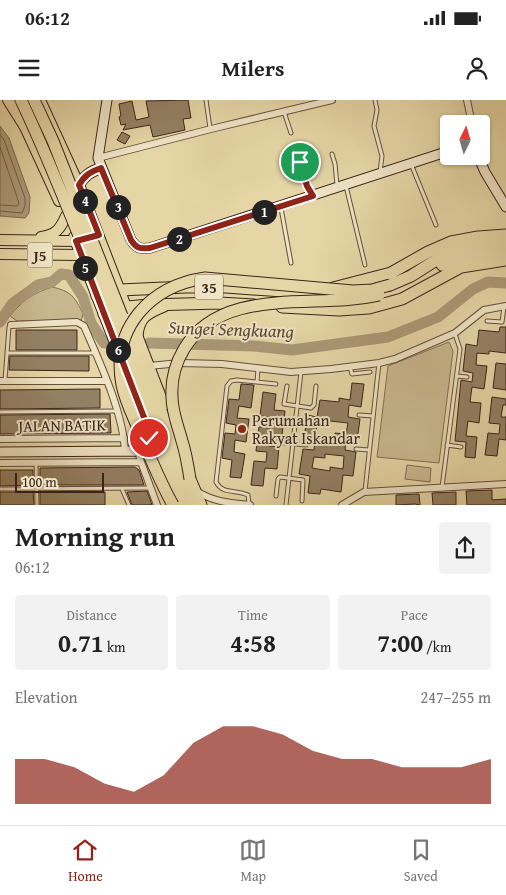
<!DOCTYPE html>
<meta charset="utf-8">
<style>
:root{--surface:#fff;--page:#f2f2f2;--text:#222;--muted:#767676;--line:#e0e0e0;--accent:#8f2418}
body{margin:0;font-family:"Gentium Book Plus",serif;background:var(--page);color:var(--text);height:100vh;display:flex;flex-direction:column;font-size:19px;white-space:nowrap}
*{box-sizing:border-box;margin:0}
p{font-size:16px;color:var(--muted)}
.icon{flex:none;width:28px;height:28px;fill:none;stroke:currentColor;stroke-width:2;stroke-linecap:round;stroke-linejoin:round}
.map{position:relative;height:405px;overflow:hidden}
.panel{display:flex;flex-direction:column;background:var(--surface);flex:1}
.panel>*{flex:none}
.needle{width:32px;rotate:5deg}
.buttons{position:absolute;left:440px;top:15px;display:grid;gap:10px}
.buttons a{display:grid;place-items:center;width:50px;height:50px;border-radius:5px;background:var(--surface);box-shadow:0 1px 4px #0004;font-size:25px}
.scale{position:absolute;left:15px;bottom:12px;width:89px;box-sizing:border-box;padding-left:5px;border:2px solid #3c241c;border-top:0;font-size:14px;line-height:18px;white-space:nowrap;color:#3c241c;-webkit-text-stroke:4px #efe4c5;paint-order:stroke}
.pin{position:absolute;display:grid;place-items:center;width:42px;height:42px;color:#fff;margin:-21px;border:2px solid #fff;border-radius:50%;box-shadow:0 1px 5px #0007}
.km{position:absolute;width:25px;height:25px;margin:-12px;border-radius:50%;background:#222;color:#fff;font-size:14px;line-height:25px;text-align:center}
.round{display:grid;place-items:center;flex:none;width:52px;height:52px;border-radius:5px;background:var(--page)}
.overview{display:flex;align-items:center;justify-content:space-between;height:85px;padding:0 15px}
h1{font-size:28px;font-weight:700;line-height:38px}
.metrics{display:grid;grid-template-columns:repeat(3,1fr);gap:8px;height:85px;padding:5px 15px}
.metrics div{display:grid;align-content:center;border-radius:5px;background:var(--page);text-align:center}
.metrics b{font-size:25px;font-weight:700}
.metrics small{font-size:14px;font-weight:400}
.metrics p{font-size:14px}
.chart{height:140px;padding:10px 15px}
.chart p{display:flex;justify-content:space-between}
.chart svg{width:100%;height:90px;margin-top:5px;fill:var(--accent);opacity:.7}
.status{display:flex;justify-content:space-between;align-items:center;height:35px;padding:0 25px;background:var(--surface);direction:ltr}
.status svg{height:14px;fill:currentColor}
header{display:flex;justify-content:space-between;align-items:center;height:65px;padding:0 15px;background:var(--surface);font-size:22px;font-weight:700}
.tabs{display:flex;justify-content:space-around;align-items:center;height:70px;border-top:1px solid var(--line);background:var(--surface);font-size:14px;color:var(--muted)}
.tabs a{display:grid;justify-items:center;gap:2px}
.tabs .selected{color:var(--accent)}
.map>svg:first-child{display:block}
</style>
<div class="status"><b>06:12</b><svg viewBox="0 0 49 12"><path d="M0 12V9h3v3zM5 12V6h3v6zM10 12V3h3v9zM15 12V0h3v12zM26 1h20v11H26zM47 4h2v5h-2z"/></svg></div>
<header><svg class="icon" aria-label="menu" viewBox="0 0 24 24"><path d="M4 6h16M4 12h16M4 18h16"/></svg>Milers<svg class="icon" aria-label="person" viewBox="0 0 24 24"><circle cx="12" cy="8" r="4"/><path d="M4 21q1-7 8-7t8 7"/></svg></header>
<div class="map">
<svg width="506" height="405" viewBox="0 0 506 405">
<rect width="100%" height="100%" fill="#e6d6a6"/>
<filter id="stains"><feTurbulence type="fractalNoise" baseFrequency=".004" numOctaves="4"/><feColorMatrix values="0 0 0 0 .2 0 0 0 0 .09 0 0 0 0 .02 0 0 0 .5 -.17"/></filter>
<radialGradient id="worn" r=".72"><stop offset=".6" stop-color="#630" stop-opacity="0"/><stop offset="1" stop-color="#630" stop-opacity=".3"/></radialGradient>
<path fill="#c9b88f" stroke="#826e56" d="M52 187C71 191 75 197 83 214L81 221H17L10 216C22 201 33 193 52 187Z
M449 242 453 251 439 363 377 357 388 266Z
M407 365 431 368 430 382 405 379Z"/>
<path fill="#ac9977" stroke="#7f6a53" d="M0 26 9 38 30 97 29 113 25 118 0 116Z"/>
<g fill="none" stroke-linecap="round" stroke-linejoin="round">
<path stroke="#745e4a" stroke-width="1" d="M0 34 4 40 25 98V106L22 113 0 111
M0 47 19 103 17 106 0 105"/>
<path stroke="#ac9977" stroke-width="11" d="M0 222 12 204 38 185 52 182 61 174 69 175 83 197 91 223 104 243H110
M149 243 254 246 292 250 388 237 438 217 473 189 488 182 506 183"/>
</g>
<path fill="#948164" stroke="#3c241c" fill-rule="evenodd" d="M188 0 191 18 183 19 185 30 153 37 150 25 123 30 126 24 121 25 119 17 121 16 119 4 132 1 136 20 149 17 146 1Z
M122 32 130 36 125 44 117 40Z
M500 227H506V253L489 251V254L477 253 476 265 487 266 484 289 472 287 470 302 481 303 479 323 468 321 466 336 477 337 475 358 465 357 466 342 455 341 461 280 472 282 473 273 463 271 466 244 477 246 479 230 499 232Z
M16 230H77V250H16Z
M10 256H89V271L9 270Z
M496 263 506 264V290L493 288Z
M352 283 364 284 361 307 349 305 348 317 360 319 357 341 346 340 345 350 356 352 353 376 343 375 341 392 321 389 320 394 308 393 310 376 299 374 303 349 314 350 315 341 304 340 307 315 317 317 320 300 339 302V298L350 300ZM330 321 348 323 346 334 335 333V337L316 334 317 323 329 324ZM325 354 344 356 343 369 330 367V371L312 368 314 357 325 358Z
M241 284 254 285 251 308 239 306 237 318 249 319 246 342 235 340 234 352 245 354 241 378 230 377 232 360 222 358 225 333 235 334 236 325 226 323 229 299 239 300Z
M100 289V308L0 309V290Z
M263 292 276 294 274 310 285 311 282 335 270 334 269 346 279 347 277 369 265 368 263 386 251 385 254 361 266 362 267 352 256 351 259 327 270 328 271 317 260 316Z
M492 297 506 299V305H503L501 317H506V340L499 339 497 356 485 355 488 333 499 334 500 324 489 323Z
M110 314 111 333 0 334V315Z
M135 367 139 370 144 385H40V368Z
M0 370H33V385L0 386Z
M492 390V400L506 399V405H467L466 391Z
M147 391 152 405H132L127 392Z
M0 392H33L34 405H0Z
M40 392H105V405H40Z
M456 392V405H433L432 393Z
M419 394 420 405 415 404 396 405V395Z"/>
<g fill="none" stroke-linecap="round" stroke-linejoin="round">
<g stroke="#66503e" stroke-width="5">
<path id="lane" d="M206 0 210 28
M375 0 377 10 374 26 382 56 380 72
M284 12 291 33
M332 54 335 64 337 85
M300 62 307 86 312 94
M411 64 436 125
M346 86 365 165
M281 108 291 163
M487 221 502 222 504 207
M7 253H95
M350 267 352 274 370 272
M457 276 467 277
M5 280 9 227 11 225
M257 282 258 269
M287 286 284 304 311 308 314 305 316 286
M0 312 117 311
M359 315 373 316
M277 342 306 345
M447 345 461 347
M356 349 369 350
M36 363 37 405
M442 387 460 249 455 234
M0 389 149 388
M122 389 129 405
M365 391 379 263
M276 396 278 379 280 377 303 380 302 401
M249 404 248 395C236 389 223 395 216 382L227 286 231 281 237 280 276 284
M286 405 301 272"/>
</g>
<g stroke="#66503e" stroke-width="8">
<path id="street" d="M467 0 472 24
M98 58 211 29 332 0
M11 225 77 222 84 226C100 263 123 312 125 351
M149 266 180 263 222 264 291 272 331 269 379 263 395 259 455 233 484 210 506 206
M0 281H106
M0 339 124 338
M138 351 141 362 157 405
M0 363 141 362
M198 392C214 402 231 403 250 405
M342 405 364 392 506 384"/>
</g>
<g stroke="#3c241c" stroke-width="11">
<path id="secondary" d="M107 0 98 58 131 140C137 149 141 149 150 148L449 51
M478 56 485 72 506 107
M0 352 138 351 152 355"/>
</g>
<g stroke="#3c241c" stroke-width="12">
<path id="primary" d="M8 0 25 27 59 101
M40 0 79 85 164 305
M79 85C85 75 90 72 101 68
M41 137C55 135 60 130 66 116
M74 137 150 333 183 405
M0 140 76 141 81 140
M0 154 80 155 86 153"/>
</g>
<g stroke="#3c241c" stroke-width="13">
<path id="highway" d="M442 165 467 156 504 152
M390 185 411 176 433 162 458 150 483 145 506 144
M333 188 391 173 428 152 451 142 478 137 506 135
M97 196 120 190 186 187H226L297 192 314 191
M282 207 339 210 369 208 402 199 461 167 506 160
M104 214 127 207 149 205 219 203 254 205
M122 216 138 257 201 405
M113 219 176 373 190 405
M137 237C138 217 147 213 164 206"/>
</g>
<use href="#lane" stroke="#efe4c5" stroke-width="3"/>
<use href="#street" stroke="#efe4c5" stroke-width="6"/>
<use href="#secondary" stroke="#efe4c5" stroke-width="9"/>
<use href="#primary" stroke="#e6d6a6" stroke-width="10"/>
<use href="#highway" stroke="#e6d6a6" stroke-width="11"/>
<g stroke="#3c241c" stroke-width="13" stroke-linecap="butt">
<path id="highway-bridge" d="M21 0C55 71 82 146 113 219
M34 0 53 41 122 216
M190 379C188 366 186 353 182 341 178 326 172 312 172 297 171 280 175 264 184 249 223 184 317 210 379 195
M173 405C159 380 149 355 138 328 132 314 125 300 122 285 111 227 151 186 205 178L353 191 372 190 390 185"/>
</g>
<use href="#highway-bridge" stroke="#e6d6a6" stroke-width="11"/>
</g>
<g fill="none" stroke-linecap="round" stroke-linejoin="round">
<g stroke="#fff" stroke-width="10">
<path id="route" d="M149 338 150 333 76 141 99 135 79 85C85 75 90 72 101 68L131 140C137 149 141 149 150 148L313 96 307 86 300 62"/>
</g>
<use href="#route" stroke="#8f2418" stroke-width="6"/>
</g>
<circle fill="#8f2418" stroke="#efe4c5" stroke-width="2" cx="242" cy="329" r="5"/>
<g text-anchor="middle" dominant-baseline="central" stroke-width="4" stroke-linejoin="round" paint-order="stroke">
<g fill="#efe4c5" stroke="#725e4f" stroke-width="1">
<rect x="27.5" y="142.5" width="25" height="25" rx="4"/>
<rect x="195" y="174.5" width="28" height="25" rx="4"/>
</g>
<g font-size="15" font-weight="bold" fill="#3c241c">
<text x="40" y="155">J5</text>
<text x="209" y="187">35</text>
</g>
<g font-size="16" fill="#3c241c" stroke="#efe4c5" text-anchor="start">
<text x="252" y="320">Perumahan<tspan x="252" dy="18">Rakyat Iskandar</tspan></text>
</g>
<g font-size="16" fill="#3c241c" stroke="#efe4c5">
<text transform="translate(62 325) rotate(-1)">JALAN BATIK</text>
</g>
<g font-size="18" font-style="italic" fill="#5e4737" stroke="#efe4c5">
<text transform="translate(231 229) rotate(2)">Sungei Sengkuang</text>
</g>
</g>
<rect width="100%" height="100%" filter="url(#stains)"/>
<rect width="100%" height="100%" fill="url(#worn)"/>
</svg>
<div class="buttons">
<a><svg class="needle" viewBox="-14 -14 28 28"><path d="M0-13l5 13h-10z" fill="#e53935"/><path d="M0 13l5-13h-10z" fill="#767676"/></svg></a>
</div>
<div class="scale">100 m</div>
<div class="pin" style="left:300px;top:62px;background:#1e9e55"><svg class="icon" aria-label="arrive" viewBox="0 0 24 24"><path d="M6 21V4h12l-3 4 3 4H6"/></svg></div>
<div class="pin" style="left:149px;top:338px;background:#d93025"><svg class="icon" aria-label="check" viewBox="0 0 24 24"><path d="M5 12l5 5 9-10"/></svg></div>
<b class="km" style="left:264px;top:112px">1</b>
<b class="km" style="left:179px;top:139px">2</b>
<b class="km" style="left:118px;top:107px">3</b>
<b class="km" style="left:85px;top:101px">4</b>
<b class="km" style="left:85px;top:168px">5</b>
<b class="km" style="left:118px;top:250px">6</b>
</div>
<section class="panel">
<div class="overview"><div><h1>Morning run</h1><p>06:12</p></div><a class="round"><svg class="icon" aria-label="share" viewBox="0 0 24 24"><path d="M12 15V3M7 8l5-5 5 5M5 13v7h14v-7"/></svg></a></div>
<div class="metrics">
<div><p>Distance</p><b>0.71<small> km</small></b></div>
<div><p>Time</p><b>4:58</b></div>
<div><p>Pace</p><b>7:00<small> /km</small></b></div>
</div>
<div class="chart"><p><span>Elevation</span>247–255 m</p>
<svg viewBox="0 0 160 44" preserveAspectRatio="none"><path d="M0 44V22L10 22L20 26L30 34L40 38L50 30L60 14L70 6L80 6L90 10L100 18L110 22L120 22L130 26L140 26L150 26L160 22V44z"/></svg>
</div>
</section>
<nav class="tabs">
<a class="selected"><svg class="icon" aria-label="home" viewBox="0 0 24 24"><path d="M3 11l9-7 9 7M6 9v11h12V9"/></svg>Home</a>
<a><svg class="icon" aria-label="map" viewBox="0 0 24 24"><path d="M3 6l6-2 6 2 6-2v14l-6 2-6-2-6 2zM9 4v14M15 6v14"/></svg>Map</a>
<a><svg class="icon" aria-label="saved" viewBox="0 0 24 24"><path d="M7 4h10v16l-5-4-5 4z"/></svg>Saved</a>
</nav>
